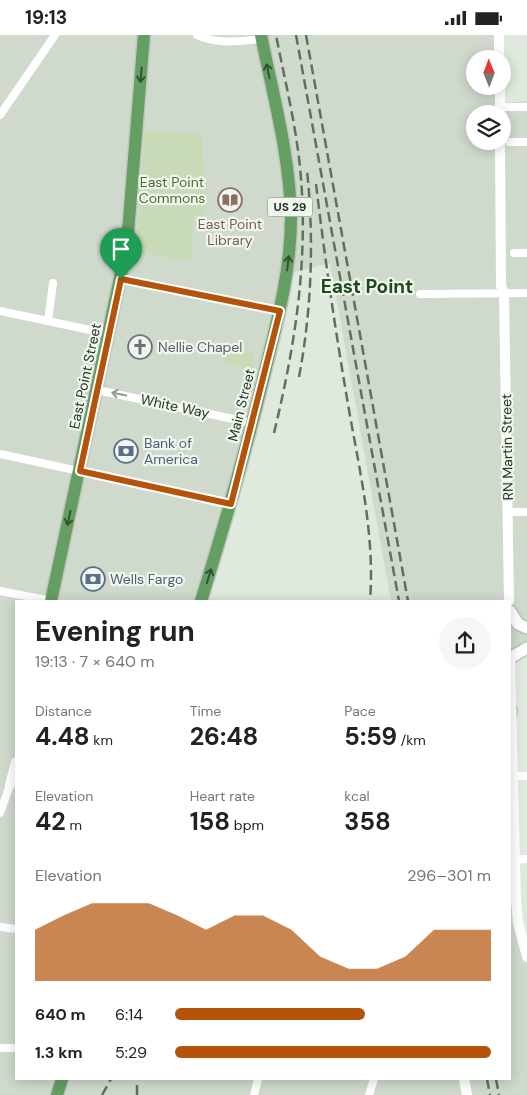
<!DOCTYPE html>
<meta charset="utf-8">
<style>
:root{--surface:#fff;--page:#f6f6f6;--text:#222;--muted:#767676;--accent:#b45309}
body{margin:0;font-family:"DM Sans",sans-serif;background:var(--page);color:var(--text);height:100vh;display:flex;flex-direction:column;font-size:19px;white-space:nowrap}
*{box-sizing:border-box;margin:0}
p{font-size:16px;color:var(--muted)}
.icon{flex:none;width:28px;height:28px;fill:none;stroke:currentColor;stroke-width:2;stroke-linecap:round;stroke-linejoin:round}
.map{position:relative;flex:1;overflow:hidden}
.side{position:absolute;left:15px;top:565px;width:496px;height:480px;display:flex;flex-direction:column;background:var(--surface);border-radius:0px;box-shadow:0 2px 12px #0003}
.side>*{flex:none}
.needle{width:32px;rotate:359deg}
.fabs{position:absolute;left:466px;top:15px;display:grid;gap:10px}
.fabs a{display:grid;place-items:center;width:45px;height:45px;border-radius:50%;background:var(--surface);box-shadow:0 2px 12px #0003;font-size:25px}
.pin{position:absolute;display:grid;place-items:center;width:42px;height:42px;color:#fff;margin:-51px -21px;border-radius:50% 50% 50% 0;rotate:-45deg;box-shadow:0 0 5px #0007}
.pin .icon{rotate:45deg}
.round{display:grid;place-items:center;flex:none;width:52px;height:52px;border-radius:26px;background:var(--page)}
.head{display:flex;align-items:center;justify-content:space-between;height:85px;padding:0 20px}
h1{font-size:28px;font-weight:700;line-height:38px}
.metrics{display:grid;grid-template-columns:repeat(3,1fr);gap:8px;height:85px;padding:5px 20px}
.metrics div{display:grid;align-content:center}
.metrics b{font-size:25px;font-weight:700}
.metrics small{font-size:14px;font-weight:400}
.metrics p{font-size:14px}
.chart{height:140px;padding:10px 20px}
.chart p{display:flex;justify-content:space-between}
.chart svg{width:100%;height:90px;margin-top:5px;fill:var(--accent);opacity:.7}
ul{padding:0 20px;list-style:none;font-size:16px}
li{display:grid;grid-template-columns:80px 60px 1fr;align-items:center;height:38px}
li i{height:12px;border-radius:6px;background:var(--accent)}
.status{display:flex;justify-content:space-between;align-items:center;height:35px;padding:0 25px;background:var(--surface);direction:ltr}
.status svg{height:14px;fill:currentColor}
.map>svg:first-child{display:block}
</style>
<div class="status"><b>19:13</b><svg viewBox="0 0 49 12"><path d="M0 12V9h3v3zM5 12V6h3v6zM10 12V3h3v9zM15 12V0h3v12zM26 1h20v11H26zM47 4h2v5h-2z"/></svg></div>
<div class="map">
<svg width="527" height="1060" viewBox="0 0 527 1060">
<rect width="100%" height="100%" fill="#e0e9dd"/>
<path fill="#cfd9cc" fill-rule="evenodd" d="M0 0H499L501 24H475V51H502L503 40V68L527 66V609L510 619V566H391L330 228 292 238 203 566H16V1044H510V767L517 877 527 915V1060H0ZM475 79H502V106H475Z"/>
<path fill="#c9dab6" d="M145 95 202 100 205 181H194L191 228 136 215Z
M225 312 255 318 251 333 222 327Z"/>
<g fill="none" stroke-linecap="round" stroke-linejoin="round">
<g stroke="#b4c8b1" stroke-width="14">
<path id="secondary" d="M510 576 518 589 527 593
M510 623 527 613
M510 674 511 676"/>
</g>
<g stroke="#c1c7c0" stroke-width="15">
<path id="primary" d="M51 566 127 210 144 0
M201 566C225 489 247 411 266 332 278 283 291 234 291 183 290 121 273 60 261 0
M57 1060 62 1044"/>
</g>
<path stroke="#fff" stroke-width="8" d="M197 0C218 10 239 6 262 4
M500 72H527
M0 80 55 0
M509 107H527
M514 218H527
M121 244 280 276
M420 259 527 258
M0 276 109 299
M48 286 53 248
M97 355 252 388
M0 419 231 469
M508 477H527
M0 556 52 566
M513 741H527
M0 778 10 750
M515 825 527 824
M0 892 16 894
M0 1013H16
M254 1060 258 1044
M369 1060 374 1044"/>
<path stroke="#fff" stroke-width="10" d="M499 0V24
M500 51V79
M500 106 501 251 504 258 509 566
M510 628 516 865 518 888 527 922
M10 750 16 727
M464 1044 467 1060"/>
<use href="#secondary" stroke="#fff" stroke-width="11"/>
<use href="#primary" stroke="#659e62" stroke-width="12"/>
<path stroke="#5b7459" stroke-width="2.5" stroke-dasharray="10 5" stroke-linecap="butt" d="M296 0 399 566
M306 0 408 566
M316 149C325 225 336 300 349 375 360 438 375 501 370 566
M299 342C312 273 314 204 307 135
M274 398C296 307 310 217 299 123 294 82 284 41 276 0
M487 1044 490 1060
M496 1044 499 1060
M102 1060 111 1044
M137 1060V1044"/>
</g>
<defs><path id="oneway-shaft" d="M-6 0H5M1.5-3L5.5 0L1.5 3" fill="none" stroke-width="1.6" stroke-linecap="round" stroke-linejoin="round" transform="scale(1.25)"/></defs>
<g stroke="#325230">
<use href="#oneway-shaft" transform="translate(268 36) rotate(-102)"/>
<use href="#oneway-shaft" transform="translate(141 40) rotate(95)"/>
<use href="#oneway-shaft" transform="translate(288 228) rotate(-84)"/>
<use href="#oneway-shaft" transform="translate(69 483) rotate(102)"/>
<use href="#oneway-shaft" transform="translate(209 541) rotate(-73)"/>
</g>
<use stroke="#909c8f" href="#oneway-shaft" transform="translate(119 359) rotate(-168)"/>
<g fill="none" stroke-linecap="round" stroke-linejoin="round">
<g stroke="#fff" stroke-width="10">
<path id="route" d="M121 244 280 276 231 469 80 436Z"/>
</g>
<use href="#route" stroke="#b45309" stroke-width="6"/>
</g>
<defs>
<g id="library-ring" transform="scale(1.25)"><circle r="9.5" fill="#f0f6ed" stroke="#8d6e63" stroke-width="1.5"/><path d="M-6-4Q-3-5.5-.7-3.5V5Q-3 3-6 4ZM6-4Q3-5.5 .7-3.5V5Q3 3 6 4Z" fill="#8d6e63"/></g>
<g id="church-ring" transform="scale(1.25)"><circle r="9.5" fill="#f0f6ed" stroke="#6b7280" stroke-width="1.5"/><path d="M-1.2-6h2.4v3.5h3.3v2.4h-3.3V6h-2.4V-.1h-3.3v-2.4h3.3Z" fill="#6b7280"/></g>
<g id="bank-ring" transform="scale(1.25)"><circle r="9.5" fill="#f0f6ed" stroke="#5c6f8a" stroke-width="1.5"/><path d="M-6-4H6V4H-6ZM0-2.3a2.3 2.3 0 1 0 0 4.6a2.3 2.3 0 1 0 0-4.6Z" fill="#5c6f8a"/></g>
</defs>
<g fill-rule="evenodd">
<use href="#library-ring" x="230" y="165"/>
<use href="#church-ring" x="140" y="312"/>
<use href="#bank-ring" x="126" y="416"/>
<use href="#bank-ring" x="93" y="544"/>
</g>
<g text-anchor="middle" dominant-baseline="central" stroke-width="4.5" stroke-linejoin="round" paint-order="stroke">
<rect fill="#f0f6ed" stroke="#5f715d" stroke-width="1" x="267.5" y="162.5" width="45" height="19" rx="4"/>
<g font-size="12" font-weight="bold" fill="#21381f">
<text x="290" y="172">US 29</text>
</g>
<g font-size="14" fill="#456d2b" stroke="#f0f6ed">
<text x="172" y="147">East Point<tspan x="172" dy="16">Commons</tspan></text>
</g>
<g font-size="14" fill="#785e54" stroke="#f0f6ed">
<text x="230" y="189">East Point<tspan x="230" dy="16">Library</tspan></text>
</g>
<g font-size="14" fill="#5b616d" stroke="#f0f6ed" text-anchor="start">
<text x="158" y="312">Nellie Chapel</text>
</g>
<g font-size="14" fill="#21381f" stroke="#f0f6ed">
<text transform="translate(85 341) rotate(-78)">East Point Street</text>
<text transform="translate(241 370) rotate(-76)">Main Street</text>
<text transform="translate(175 371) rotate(12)">White Way</text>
<text transform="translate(507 412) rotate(-91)">RN Martin Street</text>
</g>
<g font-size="14" fill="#4e5e75" stroke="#f0f6ed" text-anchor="start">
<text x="144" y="408">Bank of<tspan x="144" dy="16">America</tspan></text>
<text x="110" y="544">Wells Fargo</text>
</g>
<g font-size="19" font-weight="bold" fill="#1e491c" stroke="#f0f6ed">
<text x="367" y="251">East Point</text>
</g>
</g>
</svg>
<div class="fabs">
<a><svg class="needle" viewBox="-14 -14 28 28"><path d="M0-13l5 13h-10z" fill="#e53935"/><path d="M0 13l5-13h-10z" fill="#767676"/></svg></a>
<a><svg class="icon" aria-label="layers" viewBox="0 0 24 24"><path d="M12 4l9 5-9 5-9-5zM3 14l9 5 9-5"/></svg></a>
</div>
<div class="pin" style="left:121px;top:244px;background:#1e9e55"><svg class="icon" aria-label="arrive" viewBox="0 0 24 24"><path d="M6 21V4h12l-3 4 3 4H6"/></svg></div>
<section class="side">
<div class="head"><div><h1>Evening run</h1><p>19:13 · 7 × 640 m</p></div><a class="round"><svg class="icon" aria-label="share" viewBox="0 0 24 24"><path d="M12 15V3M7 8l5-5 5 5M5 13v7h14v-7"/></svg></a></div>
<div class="metrics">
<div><p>Distance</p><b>4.48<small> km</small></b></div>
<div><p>Time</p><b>26:48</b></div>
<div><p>Pace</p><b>5:59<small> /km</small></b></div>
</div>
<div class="metrics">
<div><p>Elevation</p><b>42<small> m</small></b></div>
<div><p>Heart rate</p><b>158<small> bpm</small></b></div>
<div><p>kcal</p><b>358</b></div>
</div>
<div class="chart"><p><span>Elevation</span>296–301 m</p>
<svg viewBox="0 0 160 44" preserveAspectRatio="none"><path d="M0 44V19L10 12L20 6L30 6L40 6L50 12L60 19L70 12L80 12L90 19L100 32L110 38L120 38L130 32L140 19L150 19L160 19V44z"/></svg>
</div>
<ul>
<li><b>640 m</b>6:14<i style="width:60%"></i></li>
<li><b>1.3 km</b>5:29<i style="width:100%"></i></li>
</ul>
</section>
</div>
